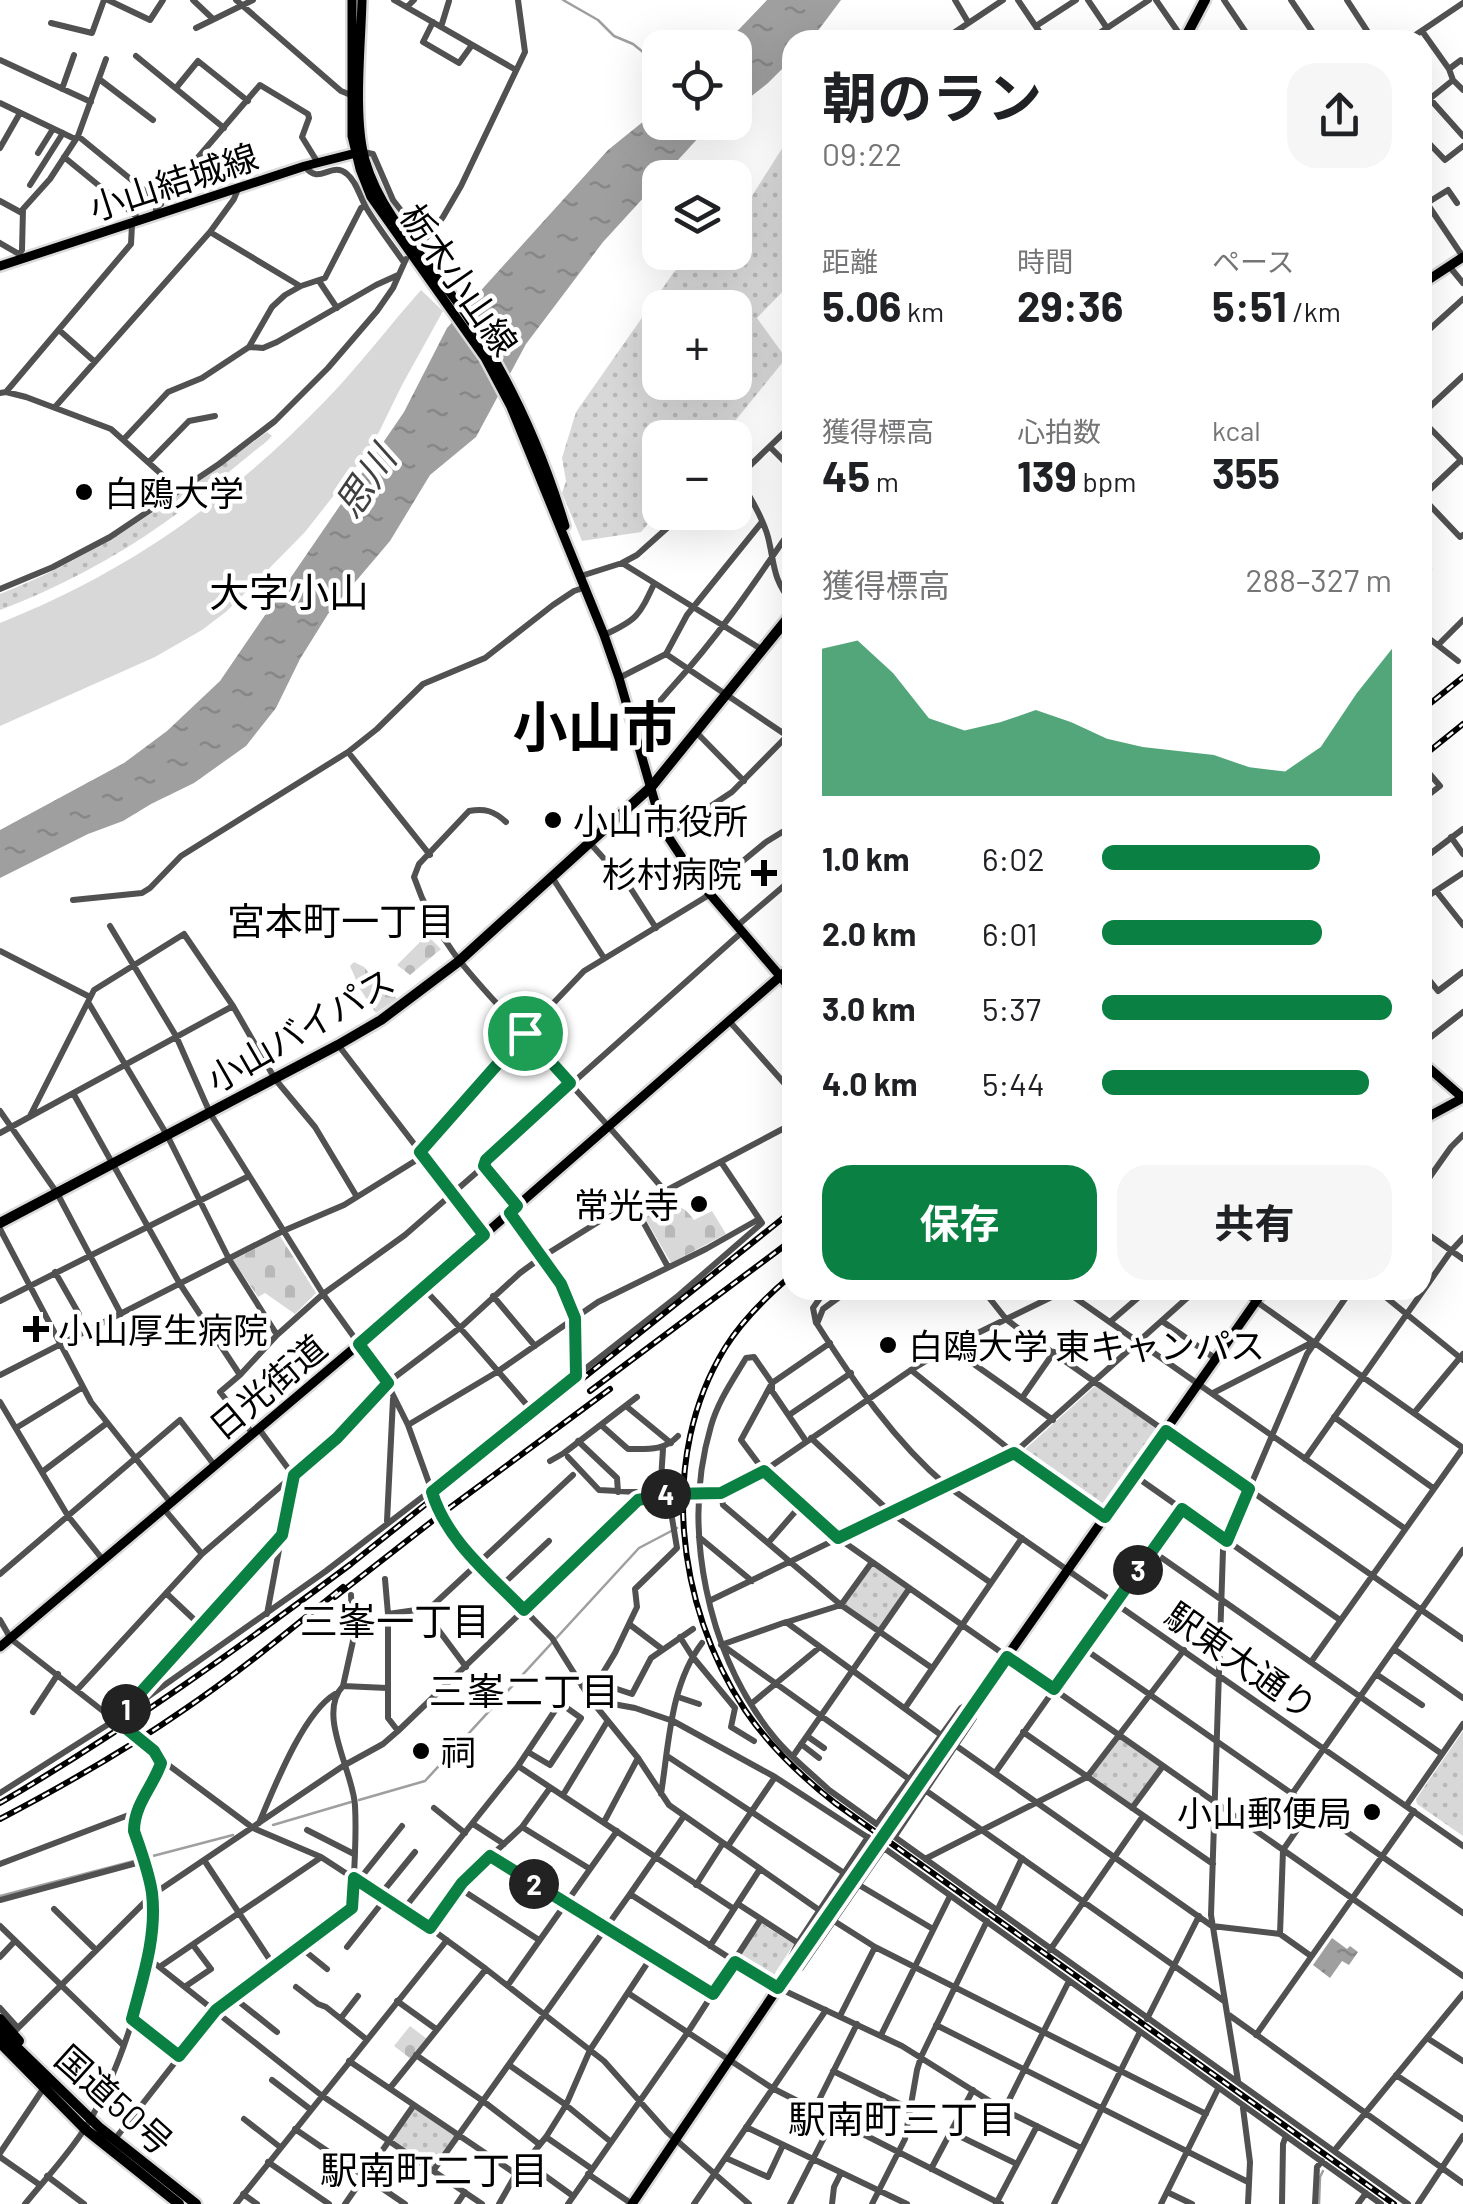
<!DOCTYPE html>
<html lang="ja">
<meta charset="utf-8">
<style>
:root{--surface:#fff;--page:#f6f6f6;--text:#202124;--muted:#757577;--accent:#0b8043}
body{margin:0;font-family:Barlow,"Noto Sans JP",sans-serif;background:var(--page);color:var(--text);height:100vh;display:flex;flex-direction:column;font-size:38px;white-space:nowrap}
*{box-sizing:border-box;margin:0}
p{font-size:32px;color:var(--muted)}
.icon{flex:none;width:55px;height:55px;fill:none;stroke:currentColor;stroke-width:2;stroke-linecap:round;stroke-linejoin:round}
.map{position:relative;flex:1;overflow:hidden}
.panel{position:absolute;left:782px;top:30px;width:650px;height:1270px;display:flex;flex-direction:column;background:var(--surface);border-radius:30px;box-shadow:0 10px 40px #0002}
.panel>*{flex:none}
.controls{position:absolute;left:642px;top:30px;display:grid;gap:20px}
.controls a{display:grid;place-items:center;width:110px;height:110px;border-radius:20px;background:var(--surface);box-shadow:0 10px 40px #0002;font-size:50px}
.pin{position:absolute;display:grid;place-items:center;width:85px;height:85px;color:#fff;margin:-42px;border:5px solid #fff;border-radius:50%;box-shadow:0 2px 10px #0007}
.km{position:absolute;width:50px;height:50px;margin:-25px;border-radius:50%;background:#222;color:#fff;font-size:28px;line-height:50px;text-align:center}
.round{display:grid;place-items:center;flex:none;width:105px;height:105px;border-radius:30px;background:var(--page)}
.summary{display:flex;align-items:center;justify-content:space-between;height:170px;padding:0 40px}
h1{font-size:55px;font-weight:700;line-height:75px}
.figures{display:grid;grid-template-columns:repeat(3,1fr);gap:15px;height:170px;padding:10px 40px}
.figures div{display:grid;align-content:center}
.figures b{font-size:42px;font-weight:700}
.figures small{font-size:28px;font-weight:400}
.figures p{font-size:28px}
.chart{height:280px;padding:20px 40px}
.chart p{display:flex;justify-content:space-between}
.chart svg{width:100%;height:180px;margin-top:10px;fill:var(--accent);opacity:.7}
.cta{display:flex;gap:20px;margin-top:auto;padding:20px 40px}
.cta a{flex:1;height:115px;border-radius:30px;background:var(--accent);color:#fff;font-size:40px;font-weight:700;line-height:115px;text-align:center}
.cta a+a{background:var(--page);color:var(--text)}
ul{padding:0 40px;list-style:none;font-size:32px}
li{display:grid;grid-template-columns:160px 120px 1fr;align-items:center;height:75px}
li i{height:25px;border-radius:12px;background:var(--accent)}
.map>svg:first-child{display:block}
</style>
<div class="map">
<svg width="1463" height="2204" viewBox="0 0 1463 2204">
<defs>
<pattern id="cemetery-stones" width="16" height="16" patternUnits="userSpaceOnUse" patternTransform="scale(2.5)"><rect width="16" height="16" fill="#d8d8d8"/><path d="M2 7V4a2 2 0 0 1 4 0v3zM10 15v-3a2 2 0 0 1 4 0v3z" fill="#b8b8b8"/></pattern>
<pattern id="park-dots" width="8" height="8" patternUnits="userSpaceOnUse" patternTransform="scale(2.5)"><rect width="8" height="8" fill="#d8d8d8"/><path d="M2 2h.1M6 6h.1" fill="none" stroke="#b8b8b8" stroke-width="1.8" stroke-linecap="round"/></pattern>
<pattern id="water-ripples" width="26" height="14" patternUnits="userSpaceOnUse" patternTransform="scale(2.5)"><rect width="26" height="14" fill="#9f9f9f"/><path d="M2 4q2-2 4 0t4 0M15 11q2-2 4 0t4 0" fill="none" stroke="#878787"/></pattern>
</defs>
<rect width="100%" height="100%" fill="#fff"/>
<path fill="url(#cemetery-stones)" d="M427 935 441 949 410 975 397 965Z
M354 962 364 967 379 985 386 984 397 999 376 1013 360 989 350 966Z
M664 1194 672 1207C682 1204 689 1213 694 1220L712 1211 726 1234 671 1263 645 1218 656 1210 651 1201Z
M280 1236 316 1293 295 1314 265 1293 258 1297 233 1260Z
M410 2026 427 2039 411 2059 394 2046Z"/>
<path fill="url(#park-dots)" fill-rule="evenodd" d="M792 133V282L757 318 786 358 722 437 660 438V510L641 532 582 541 562 493 566 481 562 458 576 412 674 272 696 253 735 252V218L741 213ZM660 308H735V382H660Z
M267 432 272 436 267 441C233 468 200 498 164 523 113 559 58 588 0 610V594C99 556 182 493 267 432Z
M1096 1385 1159 1427 1101 1509 1022 1452Z
M872 1564 907 1590 880 1629 844 1604Z
M1463 1731V1836L1417 1804 1416 1799Z
M1120 1738 1162 1767 1134 1806 1090 1776Z
M761 1923 794 1944 771 1979 737 1957Z
M415 2106 457 2135 433 2170 390 2141Z"/>
<path fill="#d8d8d8" d="M421 290 443 311 402 385 379 432 353 471 305 532 227 611 202 630 155 657 0 726V623C130 571 229 500 326 400 359 366 389 326 421 290Z"/>
<path fill="url(#water-ripples)" d="M767 0H841L811 40H792V59L768 83 735 109V48L722 47Z
M660 108V122L717 123 700 136 603 242 526 344 476 437 430 475 390 541 328 614 300 659 276 708 246 746 194 783 151 804 123 821 88 834 0 878V830L124 763 167 731 220 681 404 412 447 328 608 150Z
M1332 1938 1347 1949 1350 1946 1358 1952 1349 1965 1342 1961 1330 1978 1313 1965Z"/>
<g fill="none" stroke-linecap="round" stroke-linejoin="round">
<path stroke="#9f9f9f" stroke-width="2.5" d="M563 0 598 20 614 36 633 44 643 52 648 95 654 113
M359 1800 425 1781 639 1548 677 1528
M273 1825 351 1802
M0 1896 233 1835
M1319 2204 1320 2177 1323 2171"/>
<g stroke="#dbdbdb" stroke-width="14">
<path id="major" d="M352 0V136L360 169 371 197 485 358 511 407 604 635 619 678 658 813 667 835 692 873 792 990
M362 0C361 46 353 117 365 160 381 217 432 265 465 313 510 378 542 450 565 526
M0 266 305 166 360 152
M1422 284 1463 257
M1422 1062 1463 1098 1422 1120
M0 1647 359 1344 792 966
M928 1769 1264 1290
M632 2204 830 1911"/>
</g>
<g stroke="#dbdbdb" stroke-width="15">
<path id="highway" d="M1184 40 1205 0
M0 1223 338 1045 381 1020 458 962 652 786 792 613
M0 2019 19 2041
M0 2031 100 2128 196 2204
M0 2043 85 2129 179 2204"/>
</g>
<path stroke="#515151" stroke-width="6" d="M108 0 150 20 163 0
M193 0 213 19
M236 0 341 91 351 95
M394 0 516 70
M955 0 968 22
M1018 0 1045 40
M1088 0 1107 28
M1156 0 1183 39
M1224 0 1251 40
M1291 0 1318 40
M1347 0 1373 40
M407 7 414 0
M433 22 423 42 459 63 472 45
M51 23 92 33 104 0
M1036 26 1076 0
M441 27 449 1
M196 28 253 0
M1422 31 1449 69 1461 60 1463 62
M943 40 1003 0
M1089 40 1149 0
M1408 40 1463 3
M136 56 224 128
M0 60 91 102
M1449 69 1453 80 1463 90
M99 79 153 120
M176 88 198 61 248 101
M62 89 74 55
M1430 99 1463 136
M0 103 75 139
M1422 105 1453 80
M78 136 161 204
M1422 136 1445 160 1463 146
M0 148 20 113
M363 152 373 154 393 200 423 239
M38 153 53 129
M64 157 136 216 139 221
M305 166C319 187 331 160 347 174 357 182 360 198 367 209 378 227 391 244 403 261
M30 185 63 133
M1422 196 1463 257
M0 201 22 213
M1427 203 1448 190 1457 203
M155 215 156 210 170 190 260 85 308 114 309 118 302 137 318 163
M210 232 300 286
M0 243 19 254
M421 243 432 232 443 217 461 186 525 52 518 0
M19 254 22 250 23 209 50 179 78 136 106 59
M1449 266 1463 283
M319 281 337 308
M786 291 792 296
M59 330 95 362
M1422 336 1463 299
M249 347 263 348 277 342 376 285 398 275
M6 392 131 244 132 225
M0 393 6 392 26 397 111 429 179 490
M55 407 210 232 234 199 238 189
M1422 414 1463 376
M1422 420 1463 462
M124 439 168 392 202 378 249 347 272 307 285 295 301 286 325 278 361 208 365 206
M770 447 792 469
M149 462 189 421 215 416
M735 473C746 489 763 518 768 537 775 565 772 578 792 603
M736 479 792 425
M1422 497 1460 537 1463 535
M1422 497 1461 460
M1422 562 1429 569
M622 563 761 649
M581 576 622 563 637 555 685 512
M0 589 53 567 110 537 219 464 275 421 328 368 377 311 393 288 406 259
M1422 633 1458 661
M604 635C637 620 639 616 654 584
M1438 645 1463 620
M666 654 792 739
M619 678 666 654 687 615 762 522
M633 722C650 716 661 699 673 686 718 637 755 582 792 528
M696 732 744 781
M348 752 430 855
M1422 765 1440 786 1422 800
M506 822C494 811 485 808 469 811L419 864 414 877C439 951 485 989 535 1045 579 1093 622 1141 664 1190
M667 835 732 792 792 731
M1451 837 1463 854
M590 843 631 889 656 928
M1422 860 1463 829
M552 877 604 958
M1437 892 1463 925
M73 900 142 893 150 888 181 856 348 752 377 729 423 684 485 658 553 605 574 591 586 587
M1422 900 1463 873
M110 926 176 1036 210 1113 323 1294 387 1383 408 1425 442 1519 479 1564 552 1638 591 1700 638 1758 669 1805 819 1910
M737 926 792 879
M0 951 90 997
M1422 971 1438 991 1463 972
M88 1002 167 1135 229 1259 277 1335
M730 1022 792 1092
M1422 1044 1463 1012
M339 1046 484 1235
M73 1093 180 1284 240 1375
M0 1111 57 1193 121 1314
M30 1116 94 990 184 934 233 1006 275 1079 315 1127 357 1197
M0 1133 233 1006
M419 1152 525 1033 584 971 709 895 732 870 766 842 792 826
M484 1166 517 1206
M1422 1188 1451 1147 1463 1135
M635 1207 668 1267
M510 1213 561 1284 575 1318 576 1374
M0 1229 91 1402 171 1503
M1422 1230 1463 1259
M55 1272 79 1314
M423 1288C462 1328 497 1370 533 1412
M849 1290 823 1309 817 1324C854 1382 894 1441 947 1486L1463 1846
M983 1290 1006 1319 1019 1329 1463 1639
M1068 1290 1074 1297 1404 1528
M1174 1290 1186 1299
M1240 1290 1463 1448
M1377 1290 1463 1360
M493 1296 535 1346
M0 1301 249 1176
M1162 1321 1216 1359
M1110 1322 1147 1290
M816 1323 813 1308 820 1298 831 1290
M830 1343 772 1383 741 1440 764 1471 838 1538 1463 1976
M951 1346 961 1355 1053 1420
M911 1370 1014 1453 1105 1517
M0 1375 283 1231 344 1205 423 1156
M1213 1393 1313 1342
M1022 1398 1054 1352
M0 1402 68 1516 103 1560
M626 1406 671 1443
M1414 1413 1463 1354
M789 1415 851 1373
M1334 1417 1433 1488
M408 1425 497 1372 598 1302 706 1249 759 1219
M601 1425 628 1449C648 1449 664 1451 678 1436
M16 1428 83 1387
M259 1429 293 1475 267 1614
M253 1434 220 1392 240 1375 277 1335 323 1294 405 1235 484 1166 486 1160 742 932
M811 1438 891 1513 991 1583
M578 1441 617 1478 618 1492
M806 1441 772 1391V1383L754 1357 746 1358C733 1380 718 1401 711 1426 681 1528 707 1654 774 1737 789 1756 811 1773 829 1790L1408 2204
M568 1457 599 1490 636 1492 643 1497
M1305 1459 1451 1251 1463 1238
M550 1461 564 1453 637 1397
M42 1472 107 1423
M1135 1476 1340 1620
M721 1493 723 1505 841 1605 932 1668
M660 1495 663 1449
M164 1509 202 1554
M387 1521 393 1399
M699 1537 752 1581
M768 1543 801 1505
M1152 1551 1442 1754
M0 1574 180 1420 215 1466
M385 1579 388 1614V1718L398 1731
M501 1586 549 1541
M166 1593 201 1626
M709 1601 1014 1453 1196 1290
M430 1608 437 1628 466 1667
M388 1614 430 1608 573 1475
M0 1620 11 1639 154 1751 161 1763C154 1787 134 1804 134 1831 141 1853 150 1874 152 1897 158 1961 120 2071 87 2125 70 2153 46 2178 25 2204
M787 1622 841 1605 872 1562
M629 1624 662 1649
M680 1637 692 1656 735 1708 731 1727 754 1741
M721 1645 786 1622 941 1735
M722 1645 909 1779
M1083 1648 1463 1913
M1394 1649 1463 1698
M1311 1662 1463 1448
M1376 1674 1422 1705
M343 1686 353 1641 351 1595
M582 1686 602 1684 632 1694 651 1658 693 1629
M595 1686 615 1653 637 1607 635 1589 677 1548 668 1494
M77 1690 202 1554 337 1438 387 1383 461 1327 520 1273 542 1257 603 1219 635 1207 792 1124
M678 1697 699 1704
M591 1700 635 1708 673 1721 775 1777 884 1848 1381 2204
M751 1704 820 1647
M126 1708 282 1535
M905 1708 1022 1538
M33 1712 58 1674
M1023 1732 1213 1864
M807 1736 824 1748
M801 1744 819 1758
M955 1745 1212 1926 1280 1934 1311 1956
M667 1756 844 1873
M793 1756 909 1589
M161 1763 167 1764 253 1828 321 1857 430 1928 486 1969 604 2061 667 2132 749 2204
M518 1766 734 1909
M995 1773 1182 1509
M925 1790 1224 2001
M0 1793 115 1720 326 1571 533 1412 576 1376 679 1295 762 1223 721 1162
M661 1794C669 1744 670 1685 702 1643
M1292 1794 1463 1550
M563 1795 607 1722
M1406 1806 1463 1724
M434 1808 465 1833
M1132 1808 1163 1766
M604 1822 638 1758
M259 1823C274 1788 303 1713 335 1694
M473 1824 504 1844
M877 1824 961 1708 975 1701
M522 1827 590 1869
M307 1830 354 1854
M895 1836 974 1718 975 1706
M728 1846 775 1777
M490 1857 713 1994
M925 1859 1087 1777 1184 1650
M204 1860 274 1966
M0 1864 134 1813
M358 1881 402 1826
M696 1885 723 1843
M859 1885 933 1929
M459 1888 539 1940
M630 1894 684 1816
M380 1895 415 1852
M0 1900 144 1861
M738 1904 798 1943
M54 1909 96 1950
M403 1910 518 1766 560 1703 581 1718 550 1765 528 1752
M997 1911 1022 1858
M834 1921 875 1947 1206 2114
M0 1926 123 2045
M430 1928 462 1883 522 1827 550 1788
M1280 1934 1283 1850 1312 1808
M710 1946 760 1869
M300 1947 327 1969
M347 1947 385 1899
M1050 1950 1143 1816
M0 1957 15 1941
M148 1958 321 2095 482 2204
M161 1966 320 1858
M785 1976 784 1971 798 1943 868 1837
M786 1977 801 1968 884 1848
M508 1985 617 1831
M186 1986 211 1969 193 1945
M296 1987 318 2004 326 2007 366 2039
M628 1993 772 2088 1001 2204
M233 1997 277 2032
M397 2001 436 2029
M0 2008 18 2028
M1229 2015 1463 2183
M840 2016 875 1947
M341 2018 358 1996
M131 2019 179 2057
M1147 2019 1199 1916
M936 2025 1248 2182
M11 2035 152 1895 343 1766 383 1744 398 1731 638 1500 668 1494 721 1493 764 1471 911 1370 951 1346 1066 1290
M881 2035 950 1896
M1256 2035 1414 1811
M1427 2038 1463 2061
M416 2055 483 2101 539 2144
M349 2061 516 2174
M509 2065 566 2105 611 2142
M833 2071 910 2109
M1396 2075 1463 2119
M272 2080 310 2109
M1238 2081 1211 1915 1223 1550 1307 1354 1351 1290
M390 2088 486 1969
M1243 2108 1250 2162 1248 2204
M814 2110 857 2024
M1004 2110 1069 1981
M244 2119 280 2147
M746 2127 907 2204
M295 2129 405 2204
M951 2132 1017 2164
M546 2137 592 2169
M115 2139 216 2010 352 1908C354 1874 357 1839 355 1806 354 1773 316 1714 343 1686L387 1688
M1334 2151 1463 1994
M0 2153 43 2089
M0 2157 40 2185
M726 2158 768 2177 783 2145
M268 2162 329 2204
M526 2162 573 2196
M931 2169 973 2090
M433 2171 630 1894 770 1984 902 2046 1004 2110 1081 2148
M588 2174 632 2204
M47 2176 84 2204
M1167 2192 1192 2204
M243 2194 257 2204
M236 2204 447 1940
M345 2204 414 2105
M457 2204 465 2192
M499 2204 516 2174 546 2137 566 2105 590 2050 652 1956
M568 2204 688 2032 761 1919
M694 2204 826 2010
M790 2204 833 2120
M832 2204 834 2187 841 2173
M872 2204 905 2139 917 2070 921 2057 987 1921
M996 2204 1037 2126
M1054 2204 1140 2032
M1161 2204 1218 2089
M1282 2204 1283 2144 1286 2136
M1315 2204 1317 2167 1322 2161
M1358 2204 1366 2193
M1418 2204 1463 2136"/>
<use href="#major" stroke="#000" stroke-width="9"/>
<use href="#highway" stroke="#000" stroke-width="10"/>
<g stroke="#000" stroke-width="6">
<path id="rail" d="M1422 710 1463 677
M1422 757 1463 724
M792 1275C767 1296 743 1319 725 1348 658 1457 676 1606 745 1710 770 1747 801 1776 835 1803L1394 2204
M590 1391 792 1240
M335 1597 440 1515 610 1389
M0 1803C122 1732 237 1649 351 1564L792 1211
M0 1819C63 1786 126 1750 185 1709 240 1672 291 1629 343 1587"/>
</g>
<use href="#rail" stroke="#fff" stroke-width="2.5" stroke-dasharray="8" stroke-linecap="butt"/>
<g stroke="#dbdbdb" stroke-width="14" stroke-linecap="butt">
<path id="major-bridge" d="M830 1911 928 1769"/>
</g>
<use href="#major-bridge" stroke="#000" stroke-width="9"/>
</g>
<g fill="none" stroke-linecap="round" stroke-linejoin="round">
<g stroke="#fff" stroke-width="20">
<path id="route" d="M525 1033 570 1083 486 1160 484 1166 517 1206 510 1213 561 1284 575 1318 576 1376 432 1492C446 1540 490 1575 524 1610L638 1500 668 1494 721 1493 764 1471 838 1538 1014 1453 1105 1517 1166 1431 1249 1489 1227 1541 1182 1509 1054 1689 1007 1657 778 1988 735 1962 713 1994 490 1856 462 1883 430 1928 354 1878 352 1908 216 2010 179 2056 132 2019C143 1977 157 1936 152 1893 149 1872 141 1851 134 1831 134 1804 153 1787 161 1763L154 1751 116 1720 282 1535 294 1475 337 1438 388 1383 359 1344 484 1235 420 1152Z"/>
</g>
<use href="#route" stroke="#0b8043" stroke-width="12"/>
</g>
<g fill="#000" stroke="#fff" stroke-width="4">
<circle cx="84" cy="492" r="10"/>
<circle cx="553" cy="820" r="10"/>
<path d="M759 858h10v10h10v10h-10v10h-10v-10h-10v-10h10z"/>
<circle cx="699" cy="1204" r="10"/>
<path d="M31 1314h10v10h10v10h-10v10h-10v-10h-10v-10h10z"/>
<circle cx="888" cy="1345" r="10"/>
<circle cx="421" cy="1751" r="10"/>
<circle cx="1372" cy="1812" r="10"/>
</g>
<g text-anchor="middle" dominant-baseline="central" stroke-width="9" stroke-linejoin="round" paint-order="stroke">
<g font-size="35" fill="#000" stroke="#fff">
<text transform="translate(173 181) rotate(-18)">小山結城線</text>
<text transform="translate(460 279) rotate(55)">栃木小山線</text>
<text transform="translate(300 1029) rotate(-30)">小山バイパス</text>
<text transform="translate(267 1386) rotate(-40)">日光街道</text>
<text transform="translate(1242 1660) rotate(35)">駅東大通り</text>
<text transform="translate(115 2099) rotate(42)">国道50号</text>
</g>
<g font-size="35" fill="#000" stroke="#fff" text-anchor="start">
<text x="104" y="492">白鴎大学</text>
<text x="573" y="820">小山市役所</text>
<text x="742" y="873" text-anchor="end">杉村病院</text>
<text x="679" y="1204" text-anchor="end">常光寺</text>
<text x="58" y="1329">小山厚生病院</text>
<text x="908" y="1345">白鴎大学 東キャンパス</text>
<text x="441" y="1751">祠</text>
<text x="1352" y="1812" text-anchor="end">小山郵便局</text>
</g>
<g font-size="38" font-style="italic" fill="#404040" stroke="#fff">
<text transform="translate(364 481) rotate(-56)">思川</text>
</g>
<g font-size="38" fill="#000" stroke="#fff">
<text x="341" y="920">宮本町一丁目</text>
<text x="395" y="1620">三峯一丁目</text>
<text x="524" y="1690">三峯二丁目</text>
<text x="902" y="2118">駅南町三丁目</text>
<text x="434" y="2169">駅南町二丁目</text>
</g>
<g font-size="40" fill="#000" stroke="#fff">
<text x="289" y="591">大字小山</text>
</g>
<g font-size="55" font-weight="bold" fill="#000" stroke="#fff">
<text x="595" y="725">小山市</text>
</g>
</g>
</svg>
<div class="controls">
<a><svg class="icon" aria-label="locate" viewBox="0 0 24 24"><circle cx="12" cy="12" r="6"/><path d="M12 2v4M12 18v4M2 12h4M18 12h4"/></svg></a>
<a><svg class="icon" aria-label="layers" viewBox="0 0 24 24"><path d="M12 4l9 5-9 5-9-5zM3 14l9 5 9-5"/></svg></a>
<a>+</a>
<a>−</a>
</div>
<div class="pin" style="left:525px;top:1033px;background:#1e9e55"><svg class="icon" aria-label="arrive" viewBox="0 0 24 24"><path d="M6 21V4h12l-3 4 3 4H6"/></svg></div>
<b class="km" style="left:126px;top:1709px">1</b>
<b class="km" style="left:534px;top:1884px">2</b>
<b class="km" style="left:1138px;top:1570px">3</b>
<b class="km" style="left:666px;top:1494px">4</b>
<section class="panel">
<div class="summary"><div><h1>朝のラン</h1><p>09:22</p></div><a class="round"><svg class="icon" aria-label="share" viewBox="0 0 24 24"><path d="M12 15V3M7 8l5-5 5 5M5 13v7h14v-7"/></svg></a></div>
<div class="figures">
<div><p>距離</p><b>5.06<small> km</small></b></div>
<div><p>時間</p><b>29:36</b></div>
<div><p>ペース</p><b>5:51<small> /km</small></b></div>
</div>
<div class="figures">
<div><p>獲得標高</p><b>45<small> m</small></b></div>
<div><p>心拍数</p><b>139<small> bpm</small></b></div>
<div><p>kcal</p><b>355</b></div>
</div>
<div class="chart"><p><span>獲得標高</span>288–327 m</p>
<svg viewBox="0 0 160 44" preserveAspectRatio="none"><path d="M0 44V8L10 6L20 14L30 25L40 28L50 26L60 23L70 26L80 30L90 32L100 33L110 34L120 37L130 38L140 32L150 19L160 8V44z"/></svg>
</div>
<ul>
<li><b>1.0 km</b>6:02<i style="width:75%"></i></li>
<li><b>2.0 km</b>6:01<i style="width:76%"></i></li>
<li><b>3.0 km</b>5:37<i style="width:100%"></i></li>
<li><b>4.0 km</b>5:44<i style="width:92%"></i></li>
</ul>
<div class="cta"><a>保存</a><a>共有</a></div>
</section>
</div>
